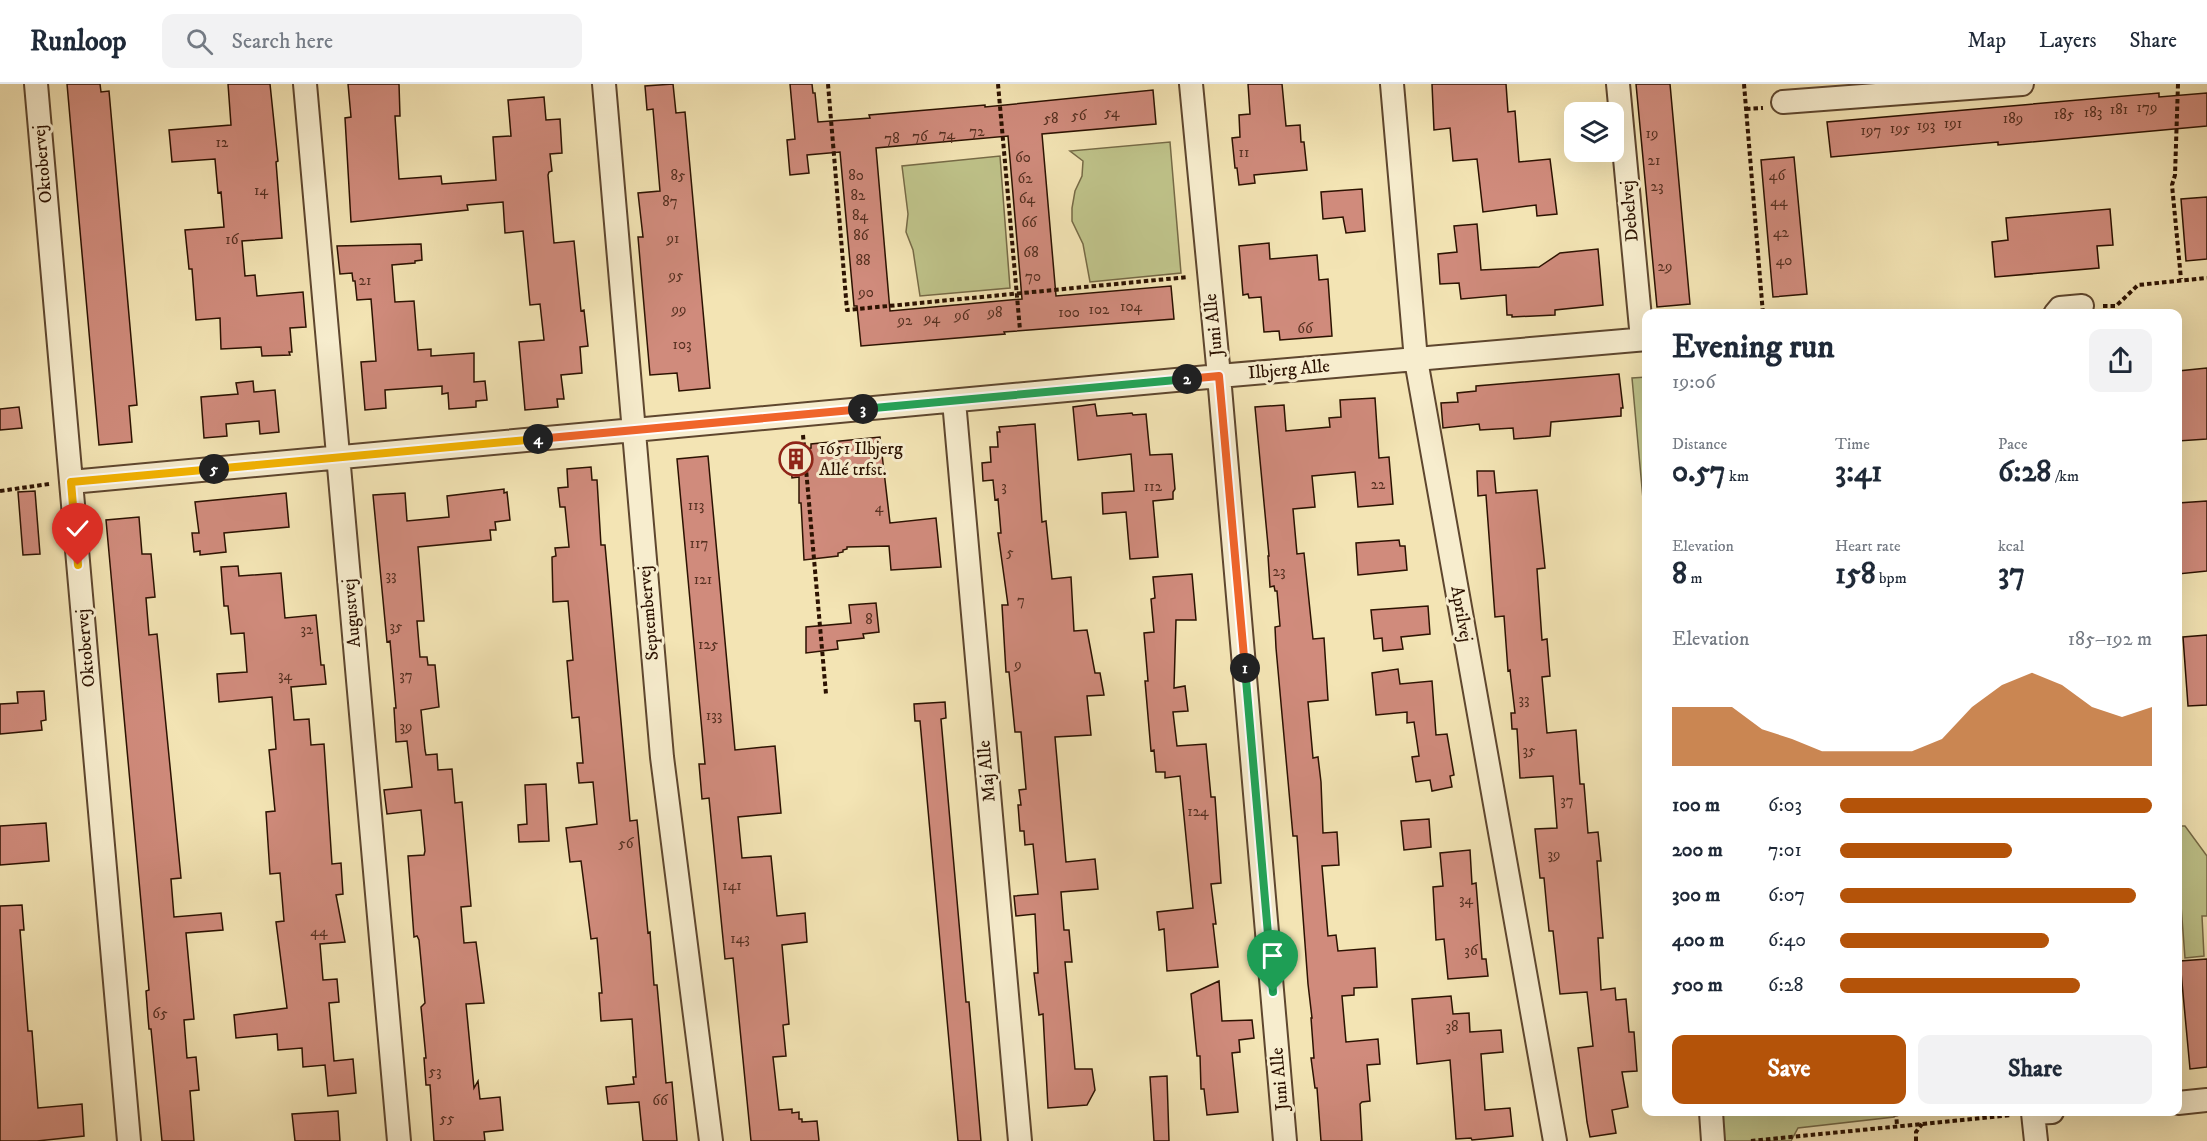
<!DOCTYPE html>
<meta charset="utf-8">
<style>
:root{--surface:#fff;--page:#f2f2f3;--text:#1f2937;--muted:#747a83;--line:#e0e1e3;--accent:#b45309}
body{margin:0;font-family:"IM FELL DW Pica",serif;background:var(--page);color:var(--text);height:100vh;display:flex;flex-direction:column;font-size:22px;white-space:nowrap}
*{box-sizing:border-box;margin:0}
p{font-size:20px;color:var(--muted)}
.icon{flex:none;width:33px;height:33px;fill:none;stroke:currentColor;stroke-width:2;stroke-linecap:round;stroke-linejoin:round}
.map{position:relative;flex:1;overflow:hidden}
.panel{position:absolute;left:1642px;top:225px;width:540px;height:807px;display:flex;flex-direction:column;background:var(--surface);border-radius:12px;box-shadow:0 6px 24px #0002}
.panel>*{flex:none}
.tools{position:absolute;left:1564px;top:18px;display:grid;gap:12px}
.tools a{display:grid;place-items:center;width:60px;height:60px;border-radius:12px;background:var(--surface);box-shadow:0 6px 24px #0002;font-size:30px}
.pin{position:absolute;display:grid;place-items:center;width:51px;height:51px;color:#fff;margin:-62px -26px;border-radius:50% 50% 50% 0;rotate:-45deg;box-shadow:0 0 6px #0007}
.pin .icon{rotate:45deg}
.km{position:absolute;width:30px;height:30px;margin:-15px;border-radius:50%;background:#222;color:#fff;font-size:16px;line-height:30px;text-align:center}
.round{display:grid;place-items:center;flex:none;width:63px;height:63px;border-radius:12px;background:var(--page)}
.headline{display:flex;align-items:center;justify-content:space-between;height:102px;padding:0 30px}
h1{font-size:33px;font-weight:800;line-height:45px}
.stats{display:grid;grid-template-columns:repeat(3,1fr);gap:9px;height:102px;padding:6px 30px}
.stats div{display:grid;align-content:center}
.stats b{font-size:30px;font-weight:800}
.stats small{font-size:16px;font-weight:400}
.stats p{font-size:16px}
.chart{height:168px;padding:12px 30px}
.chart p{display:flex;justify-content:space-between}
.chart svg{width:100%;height:108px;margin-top:6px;fill:var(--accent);opacity:.7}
.primary-button{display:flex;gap:12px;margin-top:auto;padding:12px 30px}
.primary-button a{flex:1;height:69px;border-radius:12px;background:var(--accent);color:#fff;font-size:24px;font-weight:800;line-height:69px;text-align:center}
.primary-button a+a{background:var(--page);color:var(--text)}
ul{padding:0 30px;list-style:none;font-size:20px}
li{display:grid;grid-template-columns:96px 72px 1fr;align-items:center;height:45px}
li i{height:15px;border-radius:8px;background:var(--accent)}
header{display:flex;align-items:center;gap:36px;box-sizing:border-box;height:84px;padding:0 30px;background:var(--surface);border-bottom:2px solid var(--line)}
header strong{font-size:28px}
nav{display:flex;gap:33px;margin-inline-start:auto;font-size:21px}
.search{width:420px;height:54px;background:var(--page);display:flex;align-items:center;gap:15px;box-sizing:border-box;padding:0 21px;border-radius:12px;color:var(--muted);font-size:22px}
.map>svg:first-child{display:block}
</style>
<header>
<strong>Runloop</strong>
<div class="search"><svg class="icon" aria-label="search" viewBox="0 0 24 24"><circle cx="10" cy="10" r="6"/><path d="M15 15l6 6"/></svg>Search here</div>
<nav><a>Map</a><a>Layers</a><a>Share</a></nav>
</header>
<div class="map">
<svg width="2207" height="1057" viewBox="0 0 2207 1057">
<rect width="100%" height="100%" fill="#f3e4b4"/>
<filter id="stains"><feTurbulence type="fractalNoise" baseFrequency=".00333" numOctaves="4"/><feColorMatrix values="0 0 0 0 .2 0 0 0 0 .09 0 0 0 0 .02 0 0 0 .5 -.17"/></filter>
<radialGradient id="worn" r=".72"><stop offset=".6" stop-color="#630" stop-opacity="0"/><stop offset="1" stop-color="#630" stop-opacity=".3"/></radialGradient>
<path fill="#bfc38a" stroke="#766a46" stroke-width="1.5" d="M1170 58 1181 189 1090 198 1083 160 1072 137V124L1075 107 1082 92 1083 77 1070 67Z
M1000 72 1010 204 920 212 913 166 906 148 908 130 902 82Z
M1647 293V459L1632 294Z
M2178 742H2185L2207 772V832H2202L2204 872 2185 874 2178 782Z
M1727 1028H1893L1894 1033 1798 1044 1791 1057H1718L1716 1029Z"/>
<path fill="#d08b7c" stroke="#2c1201" stroke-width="1.5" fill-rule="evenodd" d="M67 0H100L101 8 109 7 137 321 129 322 132 358 99 361Z
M228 0H270L278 77 276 78 282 154 242 157 245 192 255 191 257 212 303 208 306 243 290 244 292 268H289L290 271 262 272 261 263 221 265 220 234 196 236 192 185H189L185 146 224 143 221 108 218 109 215 75 172 78 169 46 231 41Z
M348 0H399L400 32H395L399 95 441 92 442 100 496 96 493 53 511 52 508 16 544 13 546 36 560 35 562 69 550 70 552 87 549 88 548 91 554 159 574 157 581 227 584 226 588 262 580 263 582 289 561 291 564 315H557L558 323 525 326 519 258 544 256 540 220 530 221 523 147 505 149 503 118 467 121 468 126 351 138 345 34 351 33Z
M673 0 676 29 685 28 710 304 679 307 677 289 650 291 638 153H643L638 109 660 107 653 25 647 26 645 2Z
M790 0H812L813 9H815L818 38 870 34 869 31 985 21V23L1153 6 1156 40 1042 50 1056 212 1171 202 1174 235 1004 248 1005 250 861 262 857 222H854L840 68 807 71 809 89 790 91 787 56 795 55ZM1008 52 1022 215 890 227 876 64Z
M1248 0H1282L1286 42 1300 41 1301 58H1304L1307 86 1254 91 1255 99 1239 101 1237 84H1235L1232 54 1240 53 1239 31 1250 30Z
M1432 0H1506L1508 28 1515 27 1519 78 1550 75 1557 130 1537 132 1536 121 1483 128 1477 75 1453 77 1450 44 1434 46Z
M1636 0H1670L1690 220 1657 223Z
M2159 9V13L2207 9V42L1998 61V58L1831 73 1827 38Z
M1794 73 1807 210 1773 213 1761 76Z
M1362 105 1365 147 1346 149 1343 133 1323 135 1321 108Z
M2207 113V175L2186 177 2181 115Z
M2110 125 2113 161 2097 162 2099 184 1995 193 1992 158 2008 156 2006 134Z
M1477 140 1481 186 1539 183 1560 169 1598 165 1603 221 1555 226V231L1512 233V231H1507L1506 211 1461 215 1459 199 1440 200 1438 170 1457 168 1454 142Z
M1269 159 1270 175 1317 171 1319 196 1328 195 1332 252 1280 256 1279 247 1264 248 1261 213 1249 214 1248 210 1243 211 1239 162Z
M421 160 422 176 415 177V179L392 181 395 218 414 217 418 266 431 265V272L474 269V298L485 297 487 316 476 317V323L449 325 448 309 442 310V302L385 306 386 324 365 326 361 278 376 277 371 215 357 216 355 197H353L352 189 340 190 337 162Z
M2207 284V355L2178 357V287Z
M1619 290 1623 324H1621V332L1551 338 1550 352 1514 355 1513 344 1480 346 1479 340 1443 344 1441 319 1458 318 1457 309 1476 307V302Z
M253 297 254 308 275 306 279 348 260 350 259 337 226 340 227 352 204 354 201 313 238 310 236 299Z
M1375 314 1379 374 1389 373 1393 420 1358 423 1355 388 1312 392 1315 423 1293 425 1297 470 1304 469 1313 555 1324 554 1328 616 1308 618 1313 674 1318 673 1321 698 1323 749 1337 748 1339 781 1322 782 1328 852 1336 851 1338 867 1375 864 1377 903 1354 904V911L1342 912 1346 958 1378 955 1380 980 1367 981 1370 1017 1362 1018 1360 1020 1362 1057H1321L1317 1004H1315L1311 974H1314L1311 934H1312L1308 900 1297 752H1293L1276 564 1275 543 1280 542 1277 507H1275L1274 502 1270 503 1268 472H1269L1255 323 1284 321 1286 347 1330 343 1329 334 1341 333 1340 316Z
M1095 320 1097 332 1132 329 1133 331 1146 330 1150 371 1172 370 1175 405 1173 408V415L1153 417 1158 473 1130 475 1126 428 1103 430 1102 409 1134 407 1131 370 1078 376 1073 323Z
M19 323 22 344 0 346V325Z
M1035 340 1042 438 1046 437 1052 495 1071 493 1074 547 1087 546 1095 589H1100L1104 611 1087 612 1091 651 1055 653 1066 778 1095 775 1098 805 1061 808 1064 846H1069L1072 878H1065L1075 985H1092L1095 1006 1087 1021 1048 1024 1043 930 1039 931 1034 889H1038L1035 830 1016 832 1014 812 1038 810 1033 760 1025 761 1024 747H1020L1018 721H1021L1019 706 1026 705 1021 648H1015L1009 588H1006L1002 521H1008L998 449H1001L998 415 995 416 993 396 983 397 982 379 991 378 990 363H998L997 348H1000L999 343Z
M880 353 890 439 936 434 941 483 891 486 889 462 847 463V465L843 466V468L838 469V472L804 476 801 419H799V393L792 394 790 366 811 364V360Z
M708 372 735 666 775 662 781 729 738 733 742 774 771 772 777 832 805 829 807 858 782 861 789 940 783 941 786 972 773 973 779 1026 792 1025V1029L799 1028V1035H802V1038L817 1037 819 1057H751L733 874 725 875 709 714 702 715 699 680H705L677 375Z
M591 383 592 396H597L601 461H605L630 737 637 736 648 849 650 848 654 901H657L666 999 672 998 677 1057H643L639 1018 608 1020 606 1003 634 1000 633 993H636L632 935 601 937 599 909H602L597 854 591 855 581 777 570 778 566 744 597 740 593 698 579 699 577 679H583L579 633 572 634 567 577 573 576 568 517 553 518 552 473 556 472 555 464 569 463 565 423H560L558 404 568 403 567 385Z
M1477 387H1494L1496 409 1537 406 1545 484 1537 485 1542 556 1547 555 1550 592 1542 593 1547 649 1576 646 1580 700H1584L1588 749 1598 748 1601 777H1597L1603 854H1598L1601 906 1615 904 1616 916 1626 915 1629 948H1634L1637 987 1622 988 1628 1023 1612 1026 1616 1049 1590 1053 1587 1038 1578 964 1593 962 1587 908 1560 910 1553 847H1549L1544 794H1540L1535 745 1557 744 1553 692 1520 694 1517 645H1512L1511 629H1515L1511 595 1510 586 1508 587 1504 532 1495 533 1486 411 1478 412Z
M504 405V409L507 408 510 436 495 438 496 446H490L491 456 418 463 424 537H417L420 573H427L428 581H435L439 623 421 626 425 666 426 671 437 670 438 686 452 685 455 719 462 718 471 822 461 823 464 859 476 858 484 919 466 920 474 1004 478 997 480 1015 500 1013 503 1046 484 1048 485 1057H434L430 1001H426L424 974H426L421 923 425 919 419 856 417 852 414 853 408 772 424 771 425 767 421 726 387 730 384 706 412 703 407 657 396 658 394 624H396L390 557 387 558 373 411 405 409 407 437 449 433 447 412Z
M35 407 40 470 23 471 18 408Z
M286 409 289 443 224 449 226 468 200 471V467L194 468 192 449H199L195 418Z
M2207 417V487L2178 490V419Z
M139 433 142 470H151L155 513 146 514 149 551 157 550 181 794 171 795 174 833 221 829 223 846 186 849 194 935 184 936 187 974 196 973 199 1006 190 1007 194 1057H162L151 945H149L148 934 146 907 149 906 106 436Z
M1399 456 1400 462H1405L1407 486 1358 491 1356 459Z
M238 482 239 492 281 489 285 534 316 531 321 581H324L326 600 291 603 294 636 309 635 311 661 324 660 332 780 341 779 343 810 336 811 345 858 320 860 323 896 337 895 339 918 329 919 334 977 353 975 356 1009 328 1012 325 981 303 983 302 964 278 966 277 950 236 954 234 931 287 924 276 838 284 837 280 789 270 790 266 728 275 727 269 666 276 665 272 613 219 618 217 590 247 588 244 549 231 550 228 522H224L221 483Z
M1192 490 1196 536H1176L1174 604 1185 602 1188 627 1173 628 1177 662 1206 660 1211 713H1215L1221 799 1211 800 1216 840H1213L1218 883 1167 887 1164 845 1159 846 1157 828 1193 824 1180 692 1165 694V688H1156L1154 666 1151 667 1145 597H1148L1144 549 1154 548 1151 515 1155 514 1153 493Z
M876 519 879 548 863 550 864 554 837 557 838 565 806 569V543L851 539 849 521Z
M1428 522 1430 550 1401 553 1403 565 1383 567 1382 554 1374 555 1371 526Z
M2207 551V621L2188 622 2183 553Z
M1398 585 1400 600 1432 597 1436 651 1447 650 1454 691 1450 692 1452 703 1432 707 1430 696 1416 698 1412 673 1419 672 1414 638 1407 639V628L1376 631 1372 589Z
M44 607 46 636 41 637 42 646 0 650V620L18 619 17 608Z
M945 618 946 634 941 635 966 918H969L981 1057H958L920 637H915L914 620Z
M546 700 549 757 519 758 518 741 527 740 525 701Z
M1429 735 1431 763 1404 766 1401 737Z
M46 739 49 777 0 781V742Z
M1470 766 1472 800 1476 799 1482 875H1486L1488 892 1448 895 1444 855 1436 856 1433 803 1443 802 1440 769Z
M22 821 24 846H20L28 947H32L38 1024 82 1020 84 1052 37 1057H0V822Z
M2207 875V983L2190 985 2180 877Z
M1219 897 1222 937 1252 936 1254 954 1239 956 1240 968 1232 969 1238 1028 1207 1031 1204 1005H1201L1200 972H1197L1191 910Z
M1451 912 1453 930 1469 929 1470 948 1501 946 1503 968 1481 970 1485 1026 1510 1024 1513 1052 1472 1056 1471 1054 1456 1055 1450 976 1417 980 1412 915Z
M1167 992 1169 1057H1154L1150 993Z
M338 1027 340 1057H295L292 1030Z"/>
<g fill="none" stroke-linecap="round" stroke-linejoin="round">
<g stroke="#5e462e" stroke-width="26">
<path id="street" d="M36 0 129 1057
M305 0 399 1057
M604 0 662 673 711 1057
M1191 0 1219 292 1285 1057
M1392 0 1416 276 1555 1057
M1618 0 1642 255
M1783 18 2022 0
M2055 230 2060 224 2082 222
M954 317 1020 1057
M71 398 1219 292 1647 255
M2178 1019 2207 1016
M1711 1028 1713 1057
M2036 1057 2033 1029 2052 1028"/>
</g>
<path stroke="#2c1201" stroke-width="4" stroke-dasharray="4.5 3" stroke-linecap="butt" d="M828 0 847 226 1188 193
M998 0 1020 246
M1744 0 1763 230
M2178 0 2175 91 2172 101 2181 195
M1746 25 1763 24
M2103 222H2116L2138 201 2207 194
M803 351 826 610
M0 407 49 400
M2178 857V865
M2178 971 2180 997
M1896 1028 1897 1042
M1751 1057 2012 1031
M1916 1057V1048L1922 1040"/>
<use href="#street" stroke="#f7edce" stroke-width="22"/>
</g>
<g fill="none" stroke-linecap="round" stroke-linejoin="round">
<g stroke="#fff" stroke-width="12">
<path id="split-1" d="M1245 584 1273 908"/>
</g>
<g stroke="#fff" stroke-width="12">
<path id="split-2" d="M1187 295 1219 292 1245 584"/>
</g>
<g stroke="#fff" stroke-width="12">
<path id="split-3" d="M863 325 1187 295"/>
</g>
<g stroke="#fff" stroke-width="12">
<path id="split-4" d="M538 355 863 325"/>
</g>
<g stroke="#fff" stroke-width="12">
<path id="split-5" d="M214 385 538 355"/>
</g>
<g stroke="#fff" stroke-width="12">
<path id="split-6" d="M78 481 71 398 214 385"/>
</g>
<use href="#split-1" stroke="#22a559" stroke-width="8"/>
<use href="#split-2" stroke="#f0652b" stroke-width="8"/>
<use href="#split-3" stroke="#22a559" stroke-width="8"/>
<use href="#split-4" stroke="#f0652b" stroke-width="8"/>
<use href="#split-5" stroke="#f5b400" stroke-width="8"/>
<use href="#split-6" stroke="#f5b400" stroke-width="8"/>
</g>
<defs>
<g id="building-ring" transform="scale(1.725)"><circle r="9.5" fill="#f7edce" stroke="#8f2418" stroke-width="1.5"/><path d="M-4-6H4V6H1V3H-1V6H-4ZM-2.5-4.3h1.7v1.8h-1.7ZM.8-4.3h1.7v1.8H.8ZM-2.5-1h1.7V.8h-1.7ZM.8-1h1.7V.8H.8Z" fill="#8f2418"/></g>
</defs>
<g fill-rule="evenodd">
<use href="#building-ring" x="796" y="375"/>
</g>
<g text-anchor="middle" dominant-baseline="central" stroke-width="6" stroke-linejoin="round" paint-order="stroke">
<g font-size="15" fill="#553020">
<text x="2147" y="23">179</text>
<text x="2119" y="25">181</text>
<text x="1112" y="28">54</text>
<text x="2093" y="28">183</text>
<text x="2064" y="30">185</text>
<text x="1079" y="31">56</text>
<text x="1051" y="34">58</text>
<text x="2013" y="34">189</text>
<text x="1953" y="39">191</text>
<text x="1926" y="41">193</text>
<text x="1900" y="44">195</text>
<text x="1871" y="46">197</text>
<text x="977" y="47">72</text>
<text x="1652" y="49">19</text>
<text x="947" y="50">74</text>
<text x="920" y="52">76</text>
<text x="892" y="54">78</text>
<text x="222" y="58">12</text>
<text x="1244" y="68">11</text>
<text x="1023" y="73">60</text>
<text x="1654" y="76">21</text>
<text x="678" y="91">85</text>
<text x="856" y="91">80</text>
<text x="1777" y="91">46</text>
<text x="1025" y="94">62</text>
<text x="1657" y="102">23</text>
<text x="261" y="106">14</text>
<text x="858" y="111">82</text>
<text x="1027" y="114">64</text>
<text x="670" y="117">87</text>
<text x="1779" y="117">44</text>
<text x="860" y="131">84</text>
<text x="1029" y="138">66</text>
<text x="1781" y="148">42</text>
<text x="861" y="151">86</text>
<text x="673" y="154">91</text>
<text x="232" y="155">16</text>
<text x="1031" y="168">68</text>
<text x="863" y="176">88</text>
<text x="1784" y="176">40</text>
<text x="1665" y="182">29</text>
<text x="676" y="191">95</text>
<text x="1033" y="192">70</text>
<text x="365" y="196">21</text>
<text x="866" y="208">90</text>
<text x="1131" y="222">104</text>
<text x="679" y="225">99</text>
<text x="1099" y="225">102</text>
<text x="995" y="228">98</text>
<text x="1069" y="228">100</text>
<text x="962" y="231">96</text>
<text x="932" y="234">94</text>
<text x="905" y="236">92</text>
<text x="1305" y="244">66</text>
<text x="682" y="260">103</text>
<text x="1378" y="400">22</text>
<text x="1004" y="402">3</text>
<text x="1153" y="402">112</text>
<text x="696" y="421">113</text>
<text x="879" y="423">4</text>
<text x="699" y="459">117</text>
<text x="1010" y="468">5</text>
<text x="1279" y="487">23</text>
<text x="391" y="491">33</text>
<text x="703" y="495">121</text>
<text x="1021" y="516">7</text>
<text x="869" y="535">8</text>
<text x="396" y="542">35</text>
<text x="307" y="545">32</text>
<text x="708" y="560">125</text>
<text x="1018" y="580">9</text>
<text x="285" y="591">34</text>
<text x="406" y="591">37</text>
<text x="1524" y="615">33</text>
<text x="714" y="631">133</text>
<text x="406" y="642">39</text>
<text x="1529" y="666">35</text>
<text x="1567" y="716">37</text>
<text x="1198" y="727">124</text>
<text x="626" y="759">56</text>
<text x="1554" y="770">39</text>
<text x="732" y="801">141</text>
<text x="1466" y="815">34</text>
<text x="319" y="847">44</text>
<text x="740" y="854">143</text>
<text x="1471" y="866">36</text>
<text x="160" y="929">65</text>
<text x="1452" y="942">38</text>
<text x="435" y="987">53</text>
<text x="660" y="1016">66</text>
<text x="447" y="1034">55</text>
</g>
<g font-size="18" fill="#2c1201" stroke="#f7edce">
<text transform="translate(43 80) rotate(-95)">Oktobervej</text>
<text transform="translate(1630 127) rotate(-95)">Debelvej</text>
<text transform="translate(1214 241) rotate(-96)">Juni Alle</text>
<text transform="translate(1289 286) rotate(-5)">Ilbjerg Alle</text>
<text transform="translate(352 529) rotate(-95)">Augustvej</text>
<text transform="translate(649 529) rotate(-95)">Septembervej</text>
<text transform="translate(1461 530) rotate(80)">Aprilvej</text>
<text transform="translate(86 564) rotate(-95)">Oktobervej</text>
<text transform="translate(987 687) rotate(-95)">Maj Alle</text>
<text transform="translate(1280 995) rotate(-95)">Juni Alle</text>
</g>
<g font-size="18" fill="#2c1201" stroke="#f7edce" text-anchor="start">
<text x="819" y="365">1651 Ilbjerg<tspan x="819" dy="21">Allé trfst.</tspan></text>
</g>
</g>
<rect width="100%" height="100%" filter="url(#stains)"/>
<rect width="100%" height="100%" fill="url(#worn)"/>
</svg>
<div class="tools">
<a><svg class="icon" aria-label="layers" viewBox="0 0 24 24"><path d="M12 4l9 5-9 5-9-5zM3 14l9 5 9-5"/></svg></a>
</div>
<div class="pin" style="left:1273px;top:908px;background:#1e9e55"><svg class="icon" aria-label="arrive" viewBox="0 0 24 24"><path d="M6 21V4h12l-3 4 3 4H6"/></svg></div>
<div class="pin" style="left:78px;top:481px;background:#d93025"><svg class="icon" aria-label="check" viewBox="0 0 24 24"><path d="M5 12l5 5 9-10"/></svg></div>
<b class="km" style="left:1245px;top:584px">1</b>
<b class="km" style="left:1187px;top:295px">2</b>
<b class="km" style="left:863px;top:325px">3</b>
<b class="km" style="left:538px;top:355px">4</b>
<b class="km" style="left:214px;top:385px">5</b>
<section class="panel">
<div class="headline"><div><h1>Evening run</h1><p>19:06</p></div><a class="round"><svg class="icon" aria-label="share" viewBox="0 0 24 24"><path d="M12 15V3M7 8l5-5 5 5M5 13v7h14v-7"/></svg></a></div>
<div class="stats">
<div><p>Distance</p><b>0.57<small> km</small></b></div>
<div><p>Time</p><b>3:41</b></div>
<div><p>Pace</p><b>6:28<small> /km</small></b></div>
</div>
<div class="stats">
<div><p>Elevation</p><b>8<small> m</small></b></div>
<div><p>Heart rate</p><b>158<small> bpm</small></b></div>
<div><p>kcal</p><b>37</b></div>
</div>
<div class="chart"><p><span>Elevation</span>185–192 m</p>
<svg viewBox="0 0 160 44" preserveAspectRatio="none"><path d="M0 44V20L10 20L20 20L30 29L40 33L50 38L60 38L70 38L80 38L90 33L100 20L110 11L120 6L130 11L140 20L150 24L160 20V44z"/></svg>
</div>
<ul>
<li><b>100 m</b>6:03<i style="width:100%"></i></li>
<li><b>200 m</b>7:01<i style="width:55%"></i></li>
<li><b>300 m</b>6:07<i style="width:95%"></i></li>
<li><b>400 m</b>6:40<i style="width:67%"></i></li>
<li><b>500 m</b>6:28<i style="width:77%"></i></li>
</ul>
<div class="primary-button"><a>Save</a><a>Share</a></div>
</section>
</div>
